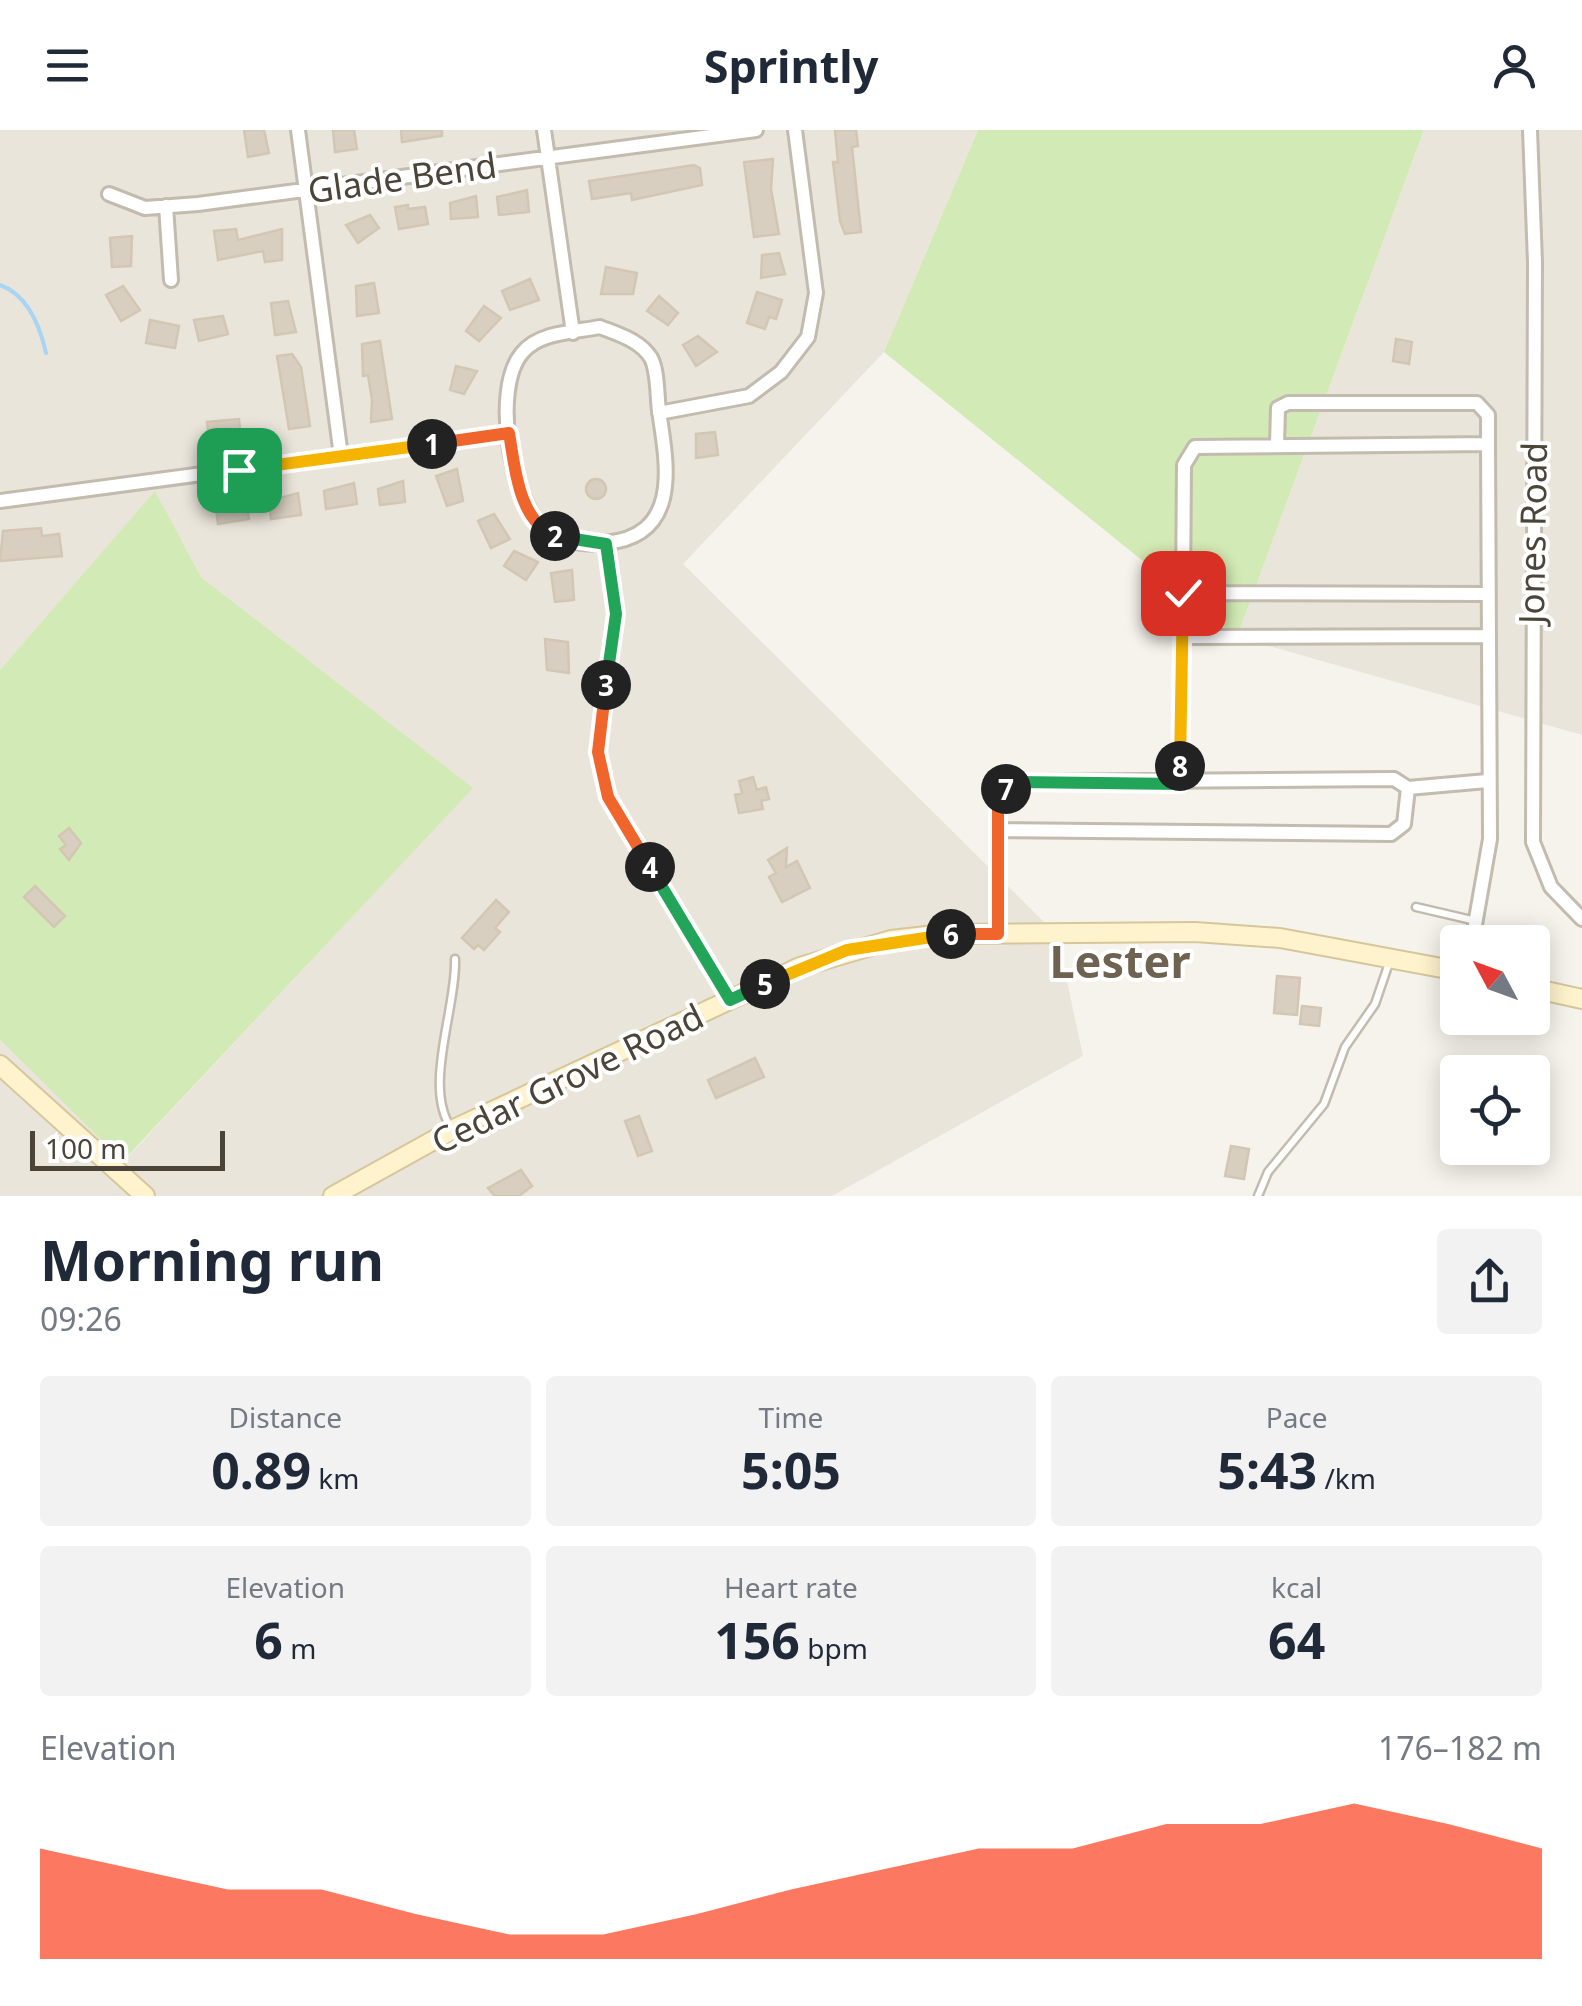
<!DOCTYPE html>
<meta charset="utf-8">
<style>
:root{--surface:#fff;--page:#f2f2f3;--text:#1f2937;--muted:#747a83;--accent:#fc3f1d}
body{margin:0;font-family:"Noto Sans",sans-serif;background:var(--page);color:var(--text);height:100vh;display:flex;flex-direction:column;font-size:38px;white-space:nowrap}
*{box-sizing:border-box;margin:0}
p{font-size:32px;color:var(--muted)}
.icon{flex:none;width:55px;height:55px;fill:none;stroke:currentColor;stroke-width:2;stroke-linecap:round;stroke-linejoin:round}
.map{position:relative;height:1066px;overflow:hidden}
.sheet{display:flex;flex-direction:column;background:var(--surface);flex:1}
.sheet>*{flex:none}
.needle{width:65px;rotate:311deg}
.fabs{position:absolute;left:1440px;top:795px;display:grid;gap:20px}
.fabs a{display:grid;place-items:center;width:110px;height:110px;border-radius:10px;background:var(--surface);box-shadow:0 5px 25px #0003;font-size:50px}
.scale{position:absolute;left:30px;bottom:25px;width:195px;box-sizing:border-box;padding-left:10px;border:5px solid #4b4439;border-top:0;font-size:28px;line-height:35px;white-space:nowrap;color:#4b4439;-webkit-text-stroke:8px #fff;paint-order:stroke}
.pin{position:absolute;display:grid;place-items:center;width:85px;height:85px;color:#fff;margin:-42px;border-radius:20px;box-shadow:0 5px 15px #0006}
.km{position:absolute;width:50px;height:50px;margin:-25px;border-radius:50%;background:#222;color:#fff;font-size:28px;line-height:50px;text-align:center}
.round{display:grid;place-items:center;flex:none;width:105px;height:105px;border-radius:10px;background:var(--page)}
.headline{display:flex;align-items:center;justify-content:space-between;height:170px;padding:0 40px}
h1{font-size:55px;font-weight:700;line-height:75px}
.metrics{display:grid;grid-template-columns:repeat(3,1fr);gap:15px;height:170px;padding:10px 40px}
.metrics div{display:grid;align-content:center;border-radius:10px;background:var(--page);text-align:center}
.metrics b{font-size:50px;font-weight:700}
.metrics small{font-size:28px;font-weight:400}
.metrics p{font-size:28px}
.chart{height:280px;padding:20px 40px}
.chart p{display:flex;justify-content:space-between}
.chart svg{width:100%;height:180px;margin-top:10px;fill:var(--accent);opacity:.7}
header{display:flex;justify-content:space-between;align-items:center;height:130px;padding:0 40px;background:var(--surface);font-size:45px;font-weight:700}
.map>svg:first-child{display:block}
</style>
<header><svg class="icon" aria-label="menu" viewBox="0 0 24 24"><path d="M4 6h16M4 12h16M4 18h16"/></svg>Sprintly<svg class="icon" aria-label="person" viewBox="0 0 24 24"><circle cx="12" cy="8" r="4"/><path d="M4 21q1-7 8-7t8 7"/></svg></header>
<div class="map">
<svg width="1582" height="1066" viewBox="0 0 1582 1066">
<rect width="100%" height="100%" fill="#f6f3ec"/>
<path fill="#eae5da" d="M0 0H978L884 222 683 434 1057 805 1083 926 832 1066H0V910L124 1031 472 658 201 447 155 362 0 540Z
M1424 0H1582V605L1237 507Z"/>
<path fill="#d2eab5" d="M978 0H1424L1237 507 884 222Z
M155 361 201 447 473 658 123 1031 0 910V540Z"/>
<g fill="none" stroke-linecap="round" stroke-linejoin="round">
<path stroke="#a9d4f2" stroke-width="4" d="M0 155C28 165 40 196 46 223"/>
</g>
<path fill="#d8cfc1" stroke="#d3c7b4" stroke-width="2.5" d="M244 0H264L269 23 248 27Z
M333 0H354L357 19 335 22Z
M401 0H442V6L402 12Z
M835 0H856L858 16 852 17 861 102 845 104 840 91 833 32H838Z
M773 29 771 59 779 104 754 107 744 32Z
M694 35 700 38 702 55 632 70 631 63 592 69 589 51Z
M527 60 529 82 499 85 497 67Z
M476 66 478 87 451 89 450 73Z
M408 75V79L425 77 428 94 399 99 395 77Z
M370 85 379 98 358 113 346 95Z
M236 99 238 110 282 99V130L265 132 263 121 218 130 214 101Z
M132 106 131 136 112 137 110 108Z
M779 123 785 144 761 148 762 125Z
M606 137 637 143 633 164H601Z
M530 149 539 170 510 180 502 161Z
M374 153 379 183 357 186 356 156Z
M123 156 140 180 121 191 106 165Z
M757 162 782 170 776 189 769 187 765 199 747 193Z
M659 166 678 183 668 195 647 181Z
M288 171 296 202 275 205 271 173Z
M484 176 501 188 479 211 466 201Z
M223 186 228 204 199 211 194 190Z
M150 190 179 196 175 218 146 213Z
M698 206 717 222 696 236 683 215Z
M1396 209 1412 212 1409 234 1393 231Z
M380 211 392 289 371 292 372 270 368 245 363 246 362 214Z
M292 224 301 237 310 296 289 299 277 226Z
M456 236 477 241 464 264 450 260Z
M239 289 241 310 209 309 207 292Z
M715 302 718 325 696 328V304Z
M457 339 463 371 447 376 436 346Z
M586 359a10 10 0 1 1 20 0a10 10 0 1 1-20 0Z
M403 351 405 372 380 375 378 359Z
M354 353 357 374 326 379 324 361Z
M298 363 301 385 271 389 269 371Z
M246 369 249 389 218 394 216 378Z
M494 384 510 409 491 418 478 391Z
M41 398 42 406 59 404 62 426 0 431 3 401Z
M514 421 538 432 526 450 504 436Z
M572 440 574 470 555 472 551 443Z
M545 509 568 512 569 543 547 540Z
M753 647 757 660 766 657 769 669 761 671 763 679 739 683 735 665 742 663 739 651Z
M69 698 81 713 69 730 60 719 66 715 59 706Z
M787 718 786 737 797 731 810 758 782 772 769 747 776 743 768 730Z
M35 756 65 786 54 797 24 767Z
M496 770 509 782 495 798 500 802 484 820 478 815 474 819 462 808Z
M1277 846 1300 848 1297 885 1274 883Z
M1302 876 1321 878 1319 896 1300 894Z
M755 928 764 947 716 968 708 950Z
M639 986 652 1021 638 1026 625 991Z
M1231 1016 1249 1019 1244 1049 1225 1046Z
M521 1040 532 1056 519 1066H495L488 1058Z"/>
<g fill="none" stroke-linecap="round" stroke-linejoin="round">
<g stroke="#c2bbae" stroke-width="11">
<path id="lane" d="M1416 777 1476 791
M452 999C422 959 457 877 455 829
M1258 1066 1268 1042 1324 974 1345 917 1375 874 1389 833"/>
</g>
<g stroke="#c2bbae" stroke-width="18">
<path id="street" d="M298 0 341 326
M544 0 573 203
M1530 0 1535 132 1533 712 1551 757 1582 789
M109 64 145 78 198 74 756 0
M166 76 171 150
M600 197C617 204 640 210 651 228 658 241 657 266 659 281 667 334 682 406 605 413 588 415 560 412 546 401 511 372 491 260 522 223 539 202 574 202 600 197Z
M659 283 749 266 781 242 808 207 816 163 795 0
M1277 315 1278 278 1288 273H1477L1488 285V314
M0 371 509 303
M606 413 616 484 598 622 608 667 729 870
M1183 463 1184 335 1195 317 1488 314 1490 709 1472 812
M1183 507 1488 506
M1180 654 1183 463 1489 464
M1408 658 1404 694 1391 704 997 700 998 666 1013 652 1394 649 1408 658 1487 651
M997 700 998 804"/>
</g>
<g stroke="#d6c79b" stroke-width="22">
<path id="secondary" d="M1532 858 1582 869
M0 935 145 1066
M333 1066 452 1000 800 837 891 810 944 804 1195 802 1280 808 1458 841"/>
</g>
<use href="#lane" stroke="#fff" stroke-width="6"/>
<use href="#street" stroke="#fff" stroke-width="12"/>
<use href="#secondary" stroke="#fff3cd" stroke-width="18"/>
</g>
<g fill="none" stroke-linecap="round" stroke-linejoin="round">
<g stroke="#fff" stroke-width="20">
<path id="split-1" d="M239 340 432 314"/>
</g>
<g stroke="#fff" stroke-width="20">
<path id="split-2" d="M432 314 509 303C515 337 518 390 555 406"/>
</g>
<g stroke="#fff" stroke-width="20">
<path id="split-3" d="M555 406 606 414 616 484 606 555"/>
</g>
<g stroke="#fff" stroke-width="20">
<path id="split-4" d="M606 555 598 622 608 667 650 737"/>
</g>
<g stroke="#fff" stroke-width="20">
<path id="split-5" d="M650 737 730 870 765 854"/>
</g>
<g stroke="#fff" stroke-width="20">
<path id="split-6" d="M765 854 847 820 951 804"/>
</g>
<g stroke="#fff" stroke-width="20">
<path id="split-7" d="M951 804H998V666L1006 659"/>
</g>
<g stroke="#fff" stroke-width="20">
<path id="split-8" d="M1006 659 1012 652 1180 654V636"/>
</g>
<g stroke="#fff" stroke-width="20">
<path id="split-9" d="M1180 636 1183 463"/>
</g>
<use href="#split-1" stroke="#f5b400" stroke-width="12"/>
<use href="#split-2" stroke="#f0652b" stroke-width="12"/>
<use href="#split-3" stroke="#22a559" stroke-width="12"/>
<use href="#split-4" stroke="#f0652b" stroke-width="12"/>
<use href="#split-5" stroke="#22a559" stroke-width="12"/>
<use href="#split-6" stroke="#f5b400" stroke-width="12"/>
<use href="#split-7" stroke="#f0652b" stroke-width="12"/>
<use href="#split-8" stroke="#22a559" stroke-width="12"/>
<use href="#split-9" stroke="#f5b400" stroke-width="12"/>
</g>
<g text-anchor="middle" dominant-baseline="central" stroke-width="8" stroke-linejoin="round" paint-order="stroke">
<g font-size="35" fill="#4b4439" stroke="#fff">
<text transform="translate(402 47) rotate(-8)">Glade Bend</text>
<text transform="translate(1532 403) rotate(-89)">Jones Road</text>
<text transform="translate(567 948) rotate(-26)">Cedar Grove Road</text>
</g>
<g font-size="45" font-weight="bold" fill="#6e6250" stroke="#fff">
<text x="1120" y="830">Lester</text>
</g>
</g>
</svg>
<div class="fabs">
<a><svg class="needle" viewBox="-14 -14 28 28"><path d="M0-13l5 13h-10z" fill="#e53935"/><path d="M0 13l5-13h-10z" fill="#747a83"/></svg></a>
<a><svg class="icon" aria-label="locate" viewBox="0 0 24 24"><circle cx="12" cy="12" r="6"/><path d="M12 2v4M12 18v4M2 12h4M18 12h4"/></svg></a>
</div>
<div class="scale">100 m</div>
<div class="pin" style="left:239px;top:340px;background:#1e9e55"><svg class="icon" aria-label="arrive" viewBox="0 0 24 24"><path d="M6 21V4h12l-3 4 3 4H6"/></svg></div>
<div class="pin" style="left:1183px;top:463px;background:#d93025"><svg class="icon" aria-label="check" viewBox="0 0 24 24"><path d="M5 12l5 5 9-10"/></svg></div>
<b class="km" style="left:432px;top:314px">1</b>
<b class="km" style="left:555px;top:406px">2</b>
<b class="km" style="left:606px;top:555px">3</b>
<b class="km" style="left:650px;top:737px">4</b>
<b class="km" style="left:765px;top:854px">5</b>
<b class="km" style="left:951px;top:804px">6</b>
<b class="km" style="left:1006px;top:659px">7</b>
<b class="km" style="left:1180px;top:636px">8</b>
</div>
<section class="sheet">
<div class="headline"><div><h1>Morning run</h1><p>09:26</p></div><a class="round"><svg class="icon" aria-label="share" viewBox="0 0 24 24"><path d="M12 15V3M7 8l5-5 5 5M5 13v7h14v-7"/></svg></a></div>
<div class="metrics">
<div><p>Distance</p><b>0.89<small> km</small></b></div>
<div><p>Time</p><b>5:05</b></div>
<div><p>Pace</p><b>5:43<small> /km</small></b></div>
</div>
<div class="metrics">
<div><p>Elevation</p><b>6<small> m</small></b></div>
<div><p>Heart rate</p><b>156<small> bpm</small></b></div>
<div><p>kcal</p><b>64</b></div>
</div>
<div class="chart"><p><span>Elevation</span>176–182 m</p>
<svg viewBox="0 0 160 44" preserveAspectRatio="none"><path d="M0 44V17L10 22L20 27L30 27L40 33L50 38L60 38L70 33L80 27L90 22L100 17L110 17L120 11L130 11L140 6L150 11L160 17V44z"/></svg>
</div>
</section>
